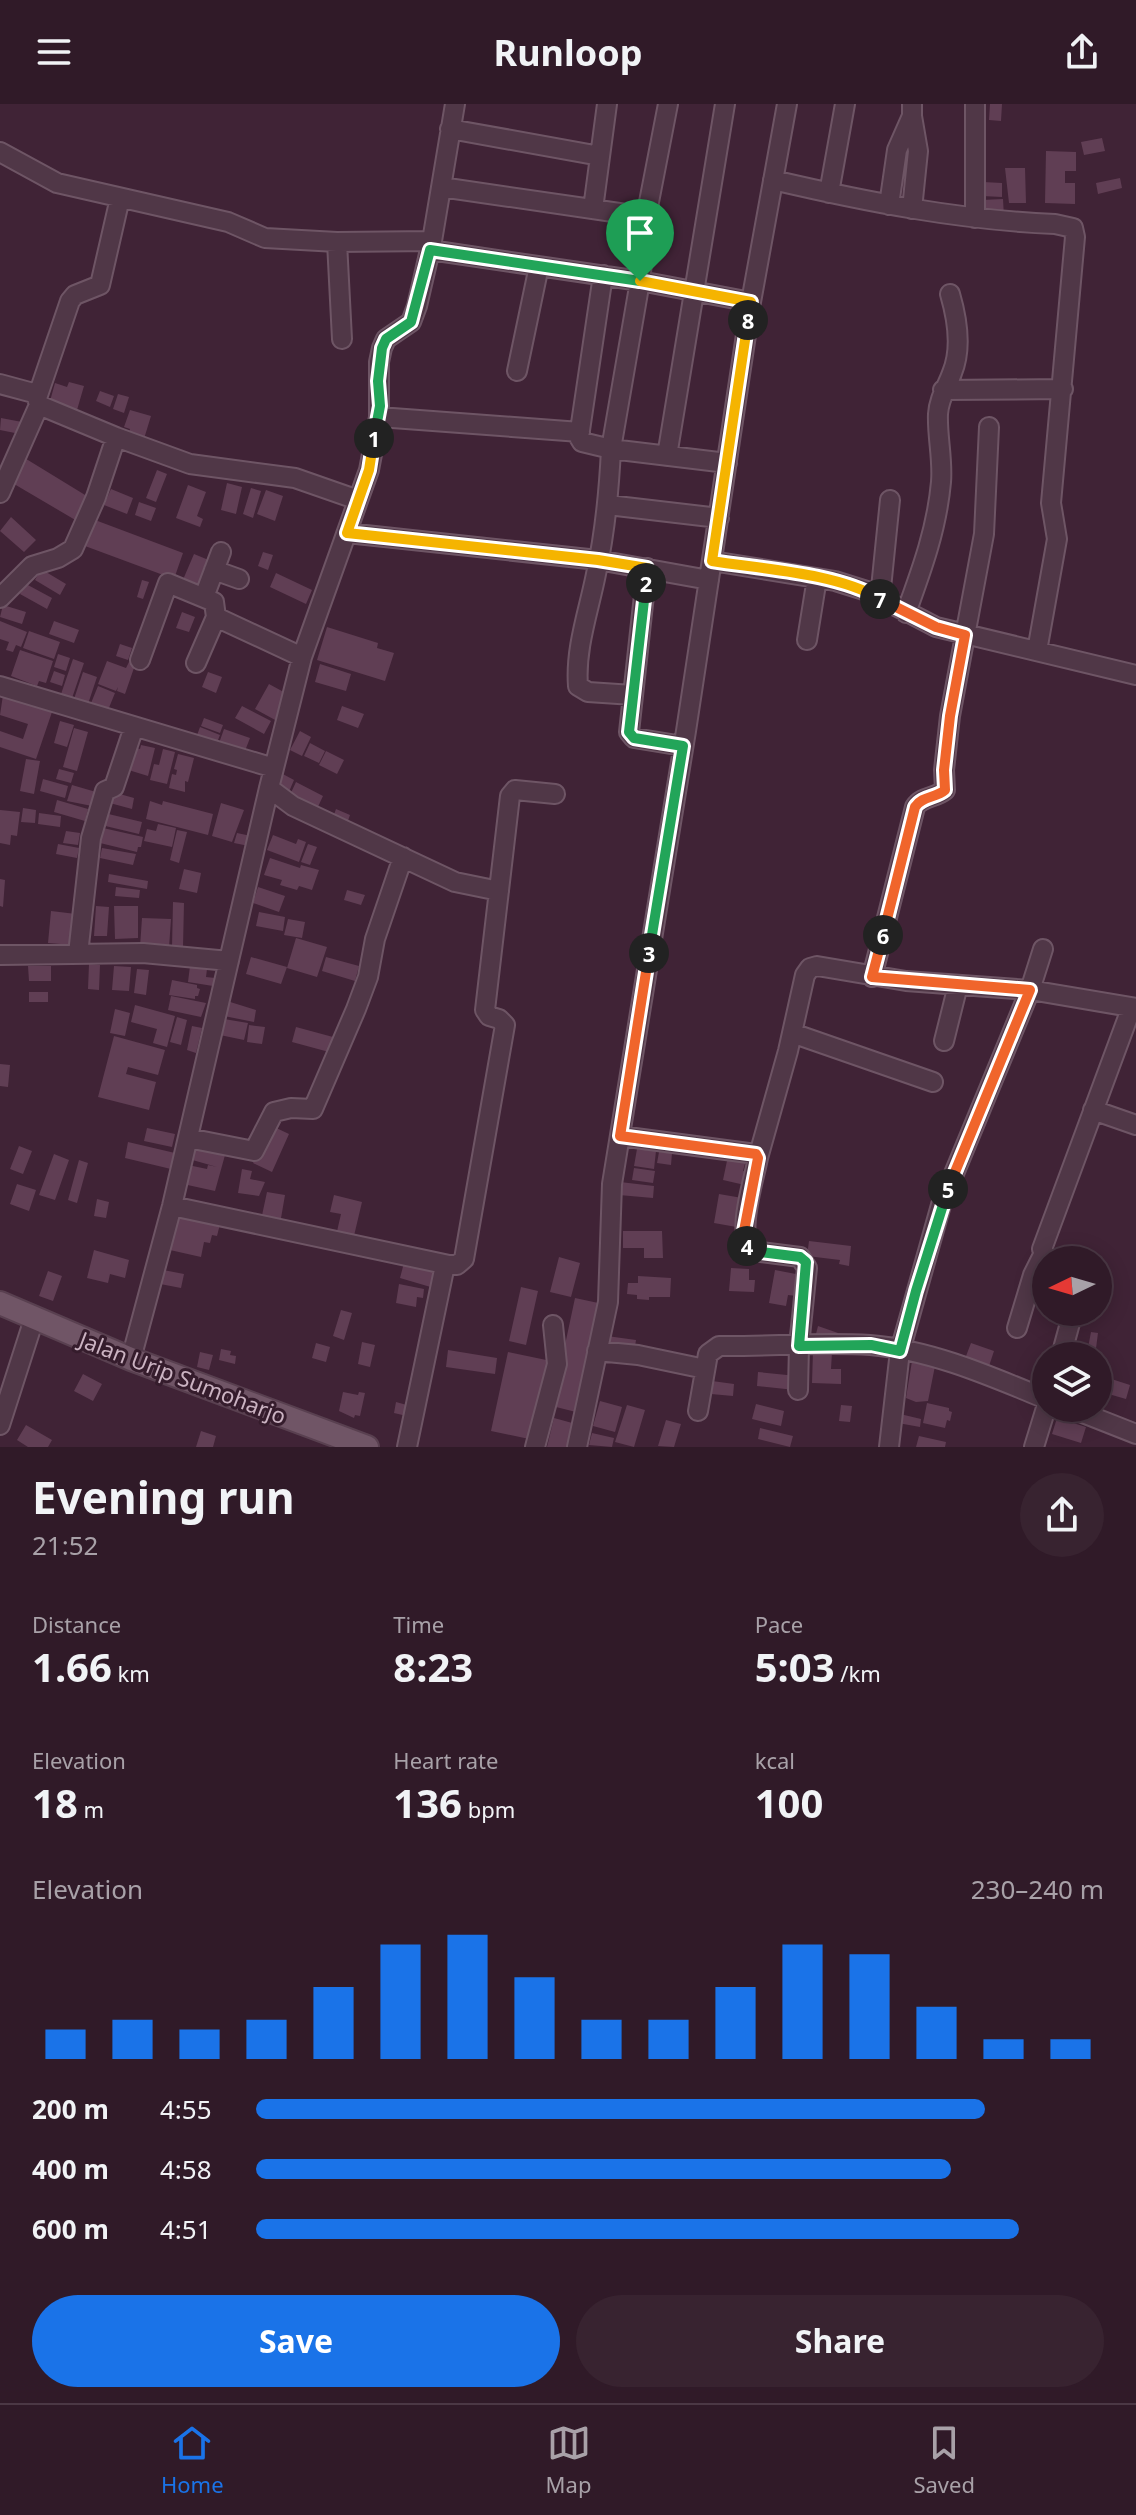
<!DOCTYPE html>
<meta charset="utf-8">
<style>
:root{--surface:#301a28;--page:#382330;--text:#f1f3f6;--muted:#a8a1a8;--line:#4b3845;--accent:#1a73e8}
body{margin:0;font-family:"Noto Sans",sans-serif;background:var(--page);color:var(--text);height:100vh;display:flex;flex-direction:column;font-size:30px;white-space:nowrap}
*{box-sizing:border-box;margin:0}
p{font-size:26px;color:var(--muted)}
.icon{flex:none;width:44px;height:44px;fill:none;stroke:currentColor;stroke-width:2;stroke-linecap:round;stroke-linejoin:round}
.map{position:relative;height:1343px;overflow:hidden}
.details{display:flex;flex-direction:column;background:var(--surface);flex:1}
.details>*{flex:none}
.needle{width:52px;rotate:265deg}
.tools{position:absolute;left:1032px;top:1142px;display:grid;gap:16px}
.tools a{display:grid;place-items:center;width:80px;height:80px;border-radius:50%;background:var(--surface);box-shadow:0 4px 20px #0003,0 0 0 2px var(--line);font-size:40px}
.pin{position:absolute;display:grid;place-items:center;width:68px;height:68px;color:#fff;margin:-82px -34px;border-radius:50% 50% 50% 0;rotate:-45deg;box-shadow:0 0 8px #0007}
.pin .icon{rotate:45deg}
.km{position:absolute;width:40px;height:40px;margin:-20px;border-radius:50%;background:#222;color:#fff;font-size:22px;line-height:40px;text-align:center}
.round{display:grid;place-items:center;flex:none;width:84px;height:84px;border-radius:42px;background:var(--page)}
.overview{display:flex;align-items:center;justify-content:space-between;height:136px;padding:0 32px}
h1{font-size:44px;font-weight:700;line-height:60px}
.metrics{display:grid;grid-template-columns:repeat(3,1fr);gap:12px;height:136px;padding:8px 32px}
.metrics div{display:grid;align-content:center}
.metrics b{font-size:40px;font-weight:700}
.metrics small{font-size:22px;font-weight:400}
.metrics p{font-size:22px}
.chart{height:224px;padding:16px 32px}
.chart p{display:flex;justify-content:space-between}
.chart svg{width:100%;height:144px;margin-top:8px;stroke:var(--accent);stroke-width:6}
.button{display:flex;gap:16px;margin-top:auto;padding:16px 32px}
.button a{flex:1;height:92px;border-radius:48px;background:var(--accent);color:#fff;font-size:32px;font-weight:700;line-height:92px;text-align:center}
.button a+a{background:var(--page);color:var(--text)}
ul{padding:0 32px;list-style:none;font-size:26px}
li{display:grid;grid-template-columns:128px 96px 1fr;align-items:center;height:60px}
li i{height:20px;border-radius:10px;background:var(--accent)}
header{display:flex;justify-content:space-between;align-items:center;height:104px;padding:0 32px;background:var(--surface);font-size:36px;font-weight:700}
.dock{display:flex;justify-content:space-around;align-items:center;height:112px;border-top:2px solid var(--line);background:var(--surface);font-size:22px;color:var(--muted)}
.dock a{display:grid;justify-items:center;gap:4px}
.dock .selected{color:var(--accent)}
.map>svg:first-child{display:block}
</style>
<header><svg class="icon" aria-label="menu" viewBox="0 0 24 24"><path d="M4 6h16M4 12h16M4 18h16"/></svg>Runloop<svg class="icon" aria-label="share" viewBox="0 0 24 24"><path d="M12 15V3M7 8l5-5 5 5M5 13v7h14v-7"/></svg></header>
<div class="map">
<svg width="1136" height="1343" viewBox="0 0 1136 1343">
<rect width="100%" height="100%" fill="#402336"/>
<path fill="#603e54" d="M990 0H1002L1001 17 989 16Z
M1102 34 1105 47 1084 51 1081 38Z
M1046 47 1076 48V67H1065V79H1075V100L1045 99Z
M1005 64H1025L1026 99H1009Z
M1120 74 1122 84 1098 90 1096 79Z
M983 78 1002 79V93L982 92Z
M1003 95 1004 113H982V96Z
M69 278 84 282 77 306 50 297 55 279 67 283Z
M100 287 114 292 110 303 96 297Z
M118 290 129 293 124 309 113 305Z
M130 306 151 312 143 338 128 333 130 325 124 323Z
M1 314 22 318 20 330 0 326Z
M23 353 90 394 77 417 9 377Z
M157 366 167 370 156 398 146 394Z
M227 379 242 383 236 410 221 406Z
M188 381 206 388 197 412 203 415 200 423 176 414Z
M251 384 261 387 253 414 243 410Z
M111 385 133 394 127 410 104 401Z
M266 386 283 392 275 417 257 410Z
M139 398 156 404 151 417 135 411Z
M11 413 36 436 24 448 0 427Z
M95 416 183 449 174 475 85 442Z
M263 448 273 451 268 466 258 462Z
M194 450 211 457 200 485 182 478Z
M41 465 66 480 60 491 35 476Z
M276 469 312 486 306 500 270 483Z
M142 476 149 478 143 495 137 493Z
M26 480 52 494 47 505 20 490Z
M3 501 26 508 22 520 0 513Z
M182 508 195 513 189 528 176 524Z
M0 517 27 528 21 543 16 541 13 548 6 546 9 538 0 535Z
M54 517 79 526 74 539 49 530Z
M327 523 378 539 377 544 394 549 385 577 317 556Z
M29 527 60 538 54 555 23 544Z
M120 540 132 544 128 556 116 552Z
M20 546 53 557 46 579 39 577 37 582 11 572Z
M58 550 70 554 66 567 54 563Z
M73 555 84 559 71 597 60 593Z
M107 557 126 564 129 558 135 561 125 590 117 587 118 583 116 587 98 580Z
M320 560 351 570 346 587 315 578Z
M54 567 65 571 62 582 50 578Z
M83 568 97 573 87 603 73 598Z
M208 568 222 573 216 589 202 583Z
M269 580 291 592 277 617 255 605Z
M98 582 115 589 106 611 89 604Z
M3 591 52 608 36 655 0 643V627L23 635 28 620 0 611Z
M242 602 271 617 264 630 235 614Z
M342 602 364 610 358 624 337 616Z
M204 614 223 621 220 629 201 622Z
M60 617 74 621 67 643 54 639Z
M200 623 220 631 216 641 196 634Z
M74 624 88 628 77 667 63 663Z
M224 625 250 634 243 652 218 642Z
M300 627 311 633 302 652 290 646Z
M310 639 325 647 319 659 304 652Z
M141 641 155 644 148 672 122 664 129 642 140 645Z
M163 645 175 648 167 680 150 676 154 660 159 661Z
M326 647 344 656 337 670 319 661Z
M178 650 194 654 188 678 185 677V688L169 684 172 670 176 671 177 666 174 665Z
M26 655 40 657 34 690 20 687Z
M59 665 74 669 71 679 56 675Z
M279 668 294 676 288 690 272 683Z
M43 675 68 682 65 694 40 687Z
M296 678 323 692 316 707 289 693Z
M72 681 96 688 92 702 67 697Z
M109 687 134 694 132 705 106 698Z
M57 696 88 705 85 717 54 708Z
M150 697 162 701 163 697 213 710 208 731 146 715Z
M221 699 244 706 232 738 212 732Z
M23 704 36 706 35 719 21 718Z
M336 705 350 711 345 725 331 719Z
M0 706 20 708 17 732 11 731 10 741 0 739Z
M100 708 142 718 139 730 97 720Z
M39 709 61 712 60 723 38 720Z
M158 720 176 724 172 743 144 737 147 725 156 727Z
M103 724 143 733 141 743H138L137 748 100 739Z
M177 726 187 728 179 759 170 756Z
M66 727 80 729 78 741 63 739Z
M237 729 251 732 249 742 234 739Z
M273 731 296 740 298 735 306 738 299 758 267 746Z
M58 740 79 744 77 754 56 750Z
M308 740 317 743 310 761 301 758Z
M102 744 136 750 133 761 100 754Z
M270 754 300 764 301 761 319 766 312 786 299 782 297 786 280 781 282 776 264 771Z
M184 765 201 769 197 789 179 785Z
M109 770 148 777 147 785 108 778Z
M0 775 5 776 3 803 0 802Z
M116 783 140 786 139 794 115 792Z
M258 783 285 792 279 808 253 799Z
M347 786 365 791 361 801 344 796Z
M173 798 184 799 183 843H172Z
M96 802 109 803 107 832H94Z
M114 802H138V834L115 835Z
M51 807 76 810 73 841 48 839Z
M259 808 285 813 283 827 256 822Z
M142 814 171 815 169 844 140 843Z
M288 815 305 818 302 834 284 831Z
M296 834 327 843 317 873 287 864Z
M251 853 287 863 281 880 246 870Z
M326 853 359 862 355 877 322 867Z
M89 860 100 861 99 886 88 885Z
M28 862H51V877H29Z
M114 862 131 863 129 887 112 886Z
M190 862 207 865 206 873 215 874 213 882 188 878Z
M137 865 149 866 146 891 134 889Z
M172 876 197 881V884L200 885 198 892H195V895L169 891Z
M29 888H48V898H29Z
M171 892 206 899 201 913 168 906Z
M227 897 256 906 254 918 224 912Z
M135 901 175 912 167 943 153 939 157 925 131 918Z
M115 905 130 909 125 932 110 929Z
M177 913 187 916 181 941 170 938Z
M218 914 248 919 244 936 215 930Z
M249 921 265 923 262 940 247 938Z
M192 922 202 924 196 949 187 946Z
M296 923 333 933 329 948 292 938Z
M114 932 165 946 158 971 128 963 126 970 156 978 149 1006 98 993Z
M0 960 10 961 8 983 0 982Z
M270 1021 289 1030 272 1068 253 1059Z
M147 1024 175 1030 172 1043 144 1037Z
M196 1037 227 1044 215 1087 183 1080 188 1061 207 1065 208 1061 217 1063 189 1055Z
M128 1038 175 1049 171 1065 125 1054Z
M19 1042 32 1047 23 1070 10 1065Z
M637 1045 656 1047 654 1065 634 1062Z
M659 1048 672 1049 671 1061 657 1059Z
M54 1050 69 1056 55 1096 39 1091Z
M728 1052 746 1056 743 1067 752 1069 749 1082 723 1076Z
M79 1056 88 1059 77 1099 68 1096Z
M634 1064 655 1067 653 1079 632 1076Z
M242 1065 252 1067 250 1075 265 1078 259 1092 238 1089Z
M620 1078 654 1082 653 1094 619 1091Z
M17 1080 36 1086 29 1107 10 1100Z
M267 1088 285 1091 280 1120 261 1116Z
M719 1090 748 1095 742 1124 714 1119Z
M334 1091 362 1098 353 1136H335L341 1110 330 1108Z
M97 1095 109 1098 106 1114 94 1112Z
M178 1111 220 1120 217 1132 212 1131 210 1139 204 1138 201 1153 170 1146Z
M623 1127H662L663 1154H644V1144H623Z
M809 1137 851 1142 849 1162 839 1160 840 1156 807 1152Z
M94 1146 129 1156 125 1174 110 1170 108 1179 87 1174Z
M559 1153 580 1159 571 1193 550 1188Z
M405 1155 435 1167 433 1173 437 1174 434 1184 400 1174Z
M731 1164 749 1165V1176H755L754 1188 729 1187Z
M158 1165 184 1170 181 1184 155 1179Z
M775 1166 801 1171 797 1192 788 1191 786 1202 769 1199Z
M48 1167 62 1172 53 1197 39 1192Z
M638 1172 671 1174 670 1193H649V1196L637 1195V1191L627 1190 628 1179H638Z
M399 1180 424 1185 423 1194 417 1193 416 1203 396 1199Z
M521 1183 538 1187 526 1241 509 1237Z
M575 1194 603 1200 580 1309 552 1302Z
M341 1206 352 1209 344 1236 333 1232Z
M818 1222 838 1229 835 1236 816 1230Z
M1091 1228 1098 1229 1095 1252H1079L1080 1243 1088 1244Z
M607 1232 636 1236 634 1249 605 1246Z
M362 1238 375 1241 370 1263 358 1260Z
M316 1239 330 1243 326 1258 312 1254Z
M971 1239 994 1247 989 1262 980 1259 978 1265 963 1260Z
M221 1245 231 1247 230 1251 236 1252 235 1260 219 1256Z
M448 1246 497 1254 495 1270 446 1263Z
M813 1247 832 1248 831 1265H841V1280L812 1279Z
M200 1248 213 1251 209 1266 197 1263Z
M508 1248 551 1257 534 1336 491 1327Z
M912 1257 935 1262 928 1297 916 1298 906 1294Z
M758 1268 797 1272 795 1286 757 1282Z
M83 1270 102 1280 93 1297 74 1287Z
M1099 1271 1130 1281 1126 1295 1098 1287Z
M712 1277 734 1280 733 1292 711 1290Z
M343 1288 358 1291 359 1288 365 1289 360 1312 355 1311 354 1314 339 1307Z
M600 1297 622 1303 615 1328 593 1322Z
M396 1298 414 1303 411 1313 394 1309Z
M927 1299 949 1304V1307L952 1308 950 1317 947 1316 945 1324 923 1319Z
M756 1300 784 1307 781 1322 752 1315Z
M627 1301 645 1306 634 1343 615 1338Z
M841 1301 852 1302 850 1318 839 1317Z
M900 1310 921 1315 920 1323 898 1319Z
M554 1314 576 1320 571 1343H547Z
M1057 1314 1086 1323 1081 1339 1052 1330Z
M666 1316 681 1320 674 1343 658 1342Z
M26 1321 52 1336 48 1343H28L17 1336Z
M760 1324 793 1332 790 1343 758 1335Z
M201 1327 216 1332 213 1343H196Z
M592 1329 614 1334 612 1343 589 1341Z
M919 1332 946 1338 945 1343H916Z"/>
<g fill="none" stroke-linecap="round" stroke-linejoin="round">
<g stroke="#6e5565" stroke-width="22">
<path id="minor" d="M668 0 649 98 640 177 611 345 727 359
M912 12 918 47 912 105
M450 25 600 52
M0 48 57 79 228 118 265 134 337 138 432 137
M773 76C867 98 959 116 1055 120L1073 124 1075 133 1051 399 1057 435 1037 547
M441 83 647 113
M829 89 845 0
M889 101 897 46 912 12V0
M593 105 607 0
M975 114V0
M337 138 342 235
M430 146 640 177 751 198
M603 171 579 333 582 338 611 345C609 387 605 429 596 470 589 506 575 544 578 582L588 588 633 591
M517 267 539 162
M0 280 37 290
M943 286 1063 285
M379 313 580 328
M116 333 39 301 37 294 70 197 75 191 100 181 120 94
M667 352 725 0
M0 389 39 301
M608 401 719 414
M347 429 598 456 709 476
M712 457 835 477 867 487 936 523 1136 571
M647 464 629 628 634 634 683 642
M214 466 239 475
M204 493 221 448
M0 494 32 462 58 454 73 445 96 393 116 333 190 360 295 374 358 396
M880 494 890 396
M906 509C922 465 937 424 941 378 943 355 937 332 938 310 939 294 947 283 952 269 962 245 957 214 950 190
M807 536 817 474
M140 556 168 479 214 498 216 513
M196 559 216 513 302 553
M0 582 274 664
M269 684 293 702 455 778 499 787
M78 850 91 734 105 687 114 683 134 623
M0 851 143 849 229 857
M872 873 915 703C922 692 936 694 945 686L944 666 950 612 984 430 989 323
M792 929 933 978
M944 937 958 881
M1093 1006 1136 1021
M620 1032 756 1050 758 1054C754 1076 735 1132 753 1147L800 1153 807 1164 799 1242 798 1286
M188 1034 254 1047 274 1008 291 1004 313 1005 356 905 368 873 375 835 403 753
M758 1054 788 947 805 871 810 864 817 862 906 877 1030 886 1136 904
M172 1102 449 1161H457L464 1155 505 921 499 915 489 912 485 906 510 692 515 686 555 690
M1048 1156 1042 1145 1131 905
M1017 1224 1033 1171 1043 1151
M597 1247 638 1251 705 1265
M1061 1252 1073 1208
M131 1255 172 1102 269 684 302 553 369 366 379 313V258L382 244 386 235 411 218 417 202 432 137 455 0
M1070 1304 1136 1330
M698 1307 708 1250 719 1242H728C775 1242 823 1238 870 1241 931 1246 990 1272 1046 1295
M0 1321 34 1215
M407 1343 445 1161
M535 1343 557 1260 553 1221
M577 1343 608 1198 612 1080 686 627 751 198 787 0
M889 1343 900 1247 941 1101 1030 886 1043 845
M1034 1343 1046 1304"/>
</g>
<g stroke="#594050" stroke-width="26">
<path id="major" d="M0 1199 131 1255 367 1343"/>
</g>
<use href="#minor" stroke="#503747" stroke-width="18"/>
<use href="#major" stroke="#705566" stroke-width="22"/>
</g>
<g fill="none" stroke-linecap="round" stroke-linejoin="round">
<g stroke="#fff" stroke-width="16">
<path id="split-1" d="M374 334 380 302 378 277 382 244 386 235 411 218 430 146 640 177"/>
</g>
<g stroke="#fff" stroke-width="16">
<path id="split-2" d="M374 334 369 366 347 429 598 456 647 464 646 479"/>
</g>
<g stroke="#fff" stroke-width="16">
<path id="split-3" d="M646 479 629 628 634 634 683 642 649 849"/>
</g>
<g stroke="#fff" stroke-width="16">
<path id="split-4" d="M649 849 620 1032 756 1050 758 1054 744 1127 747 1142"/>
</g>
<g stroke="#fff" stroke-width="16">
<path id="split-5" d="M747 1142 753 1147 800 1153 806 1158 799 1242 871 1241 900 1247 916 1187 948 1085"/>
</g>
<g stroke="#fff" stroke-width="16">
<path id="split-6" d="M883 831 872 873 1030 886 948 1085"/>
</g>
<g stroke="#fff" stroke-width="16">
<path id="split-7" d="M880 495 936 523 965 531 950 612 944 666 945 686C936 694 922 692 915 703L883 831"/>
</g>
<g stroke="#fff" stroke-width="16">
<path id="split-8" d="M748 216 712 457C761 465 838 469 880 495"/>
</g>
<g stroke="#fff" stroke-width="16">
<path id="split-9" d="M640 177 751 198 748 216"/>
</g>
<use href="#split-1" stroke="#22a559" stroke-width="10"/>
<use href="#split-2" stroke="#f5b400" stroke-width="10"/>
<use href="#split-3" stroke="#22a559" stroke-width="10"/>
<use href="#split-4" stroke="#f0652b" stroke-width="10"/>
<use href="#split-5" stroke="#22a559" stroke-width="10"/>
<use href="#split-6" stroke="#f0652b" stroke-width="10"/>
<use href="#split-7" stroke="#f0652b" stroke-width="10"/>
<use href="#split-8" stroke="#f5b400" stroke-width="10"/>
<use href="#split-9" stroke="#f5b400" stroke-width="10"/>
</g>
<g text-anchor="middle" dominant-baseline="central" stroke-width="6" stroke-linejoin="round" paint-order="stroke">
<g font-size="22" fill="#cbb3c2" stroke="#351c2c">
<text transform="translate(183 1273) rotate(21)">Jalan Urip Sumoharjo</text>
</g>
</g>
</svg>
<div class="tools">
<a><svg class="needle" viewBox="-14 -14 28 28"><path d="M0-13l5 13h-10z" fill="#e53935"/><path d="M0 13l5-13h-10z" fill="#a8a1a8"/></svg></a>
<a><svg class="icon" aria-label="layers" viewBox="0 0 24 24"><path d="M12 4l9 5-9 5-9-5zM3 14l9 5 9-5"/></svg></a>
</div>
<div class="pin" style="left:640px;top:177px;background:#1e9e55"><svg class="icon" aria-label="arrive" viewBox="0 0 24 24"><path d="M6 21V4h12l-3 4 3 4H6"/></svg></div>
<b class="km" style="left:374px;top:334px">1</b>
<b class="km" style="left:646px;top:479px">2</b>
<b class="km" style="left:649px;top:849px">3</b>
<b class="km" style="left:747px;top:1142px">4</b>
<b class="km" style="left:948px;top:1085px">5</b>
<b class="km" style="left:883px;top:831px">6</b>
<b class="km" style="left:880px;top:495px">7</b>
<b class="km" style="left:748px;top:216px">8</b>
</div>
<section class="details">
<div class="overview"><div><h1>Evening run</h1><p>21:52</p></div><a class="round"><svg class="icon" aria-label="share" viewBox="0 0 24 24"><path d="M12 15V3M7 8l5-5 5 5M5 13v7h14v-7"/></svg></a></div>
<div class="metrics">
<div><p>Distance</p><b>1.66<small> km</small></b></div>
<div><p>Time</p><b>8:23</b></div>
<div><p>Pace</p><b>5:03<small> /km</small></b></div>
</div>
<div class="metrics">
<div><p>Elevation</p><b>18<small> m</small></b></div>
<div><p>Heart rate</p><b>136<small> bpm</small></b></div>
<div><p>kcal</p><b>100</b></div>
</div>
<div class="chart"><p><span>Elevation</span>230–240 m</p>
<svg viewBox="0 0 160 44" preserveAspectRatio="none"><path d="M5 44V35M15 44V32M25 44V35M35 44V32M45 44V22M55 44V9M65 44V6M75 44V19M85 44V32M95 44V32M105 44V22M115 44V9M125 44V12M135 44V28M145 44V38M155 44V38"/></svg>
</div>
<ul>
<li><b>200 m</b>4:55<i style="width:86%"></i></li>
<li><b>400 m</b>4:58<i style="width:82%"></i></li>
<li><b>600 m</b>4:51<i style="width:90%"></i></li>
</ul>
<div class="button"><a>Save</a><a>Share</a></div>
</section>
<nav class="dock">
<a class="selected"><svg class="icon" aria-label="home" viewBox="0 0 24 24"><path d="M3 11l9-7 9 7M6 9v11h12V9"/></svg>Home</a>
<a><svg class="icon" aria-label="map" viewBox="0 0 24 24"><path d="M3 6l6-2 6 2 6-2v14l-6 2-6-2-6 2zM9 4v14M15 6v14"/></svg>Map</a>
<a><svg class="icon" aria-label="saved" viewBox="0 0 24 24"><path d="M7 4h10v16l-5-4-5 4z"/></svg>Saved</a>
</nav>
